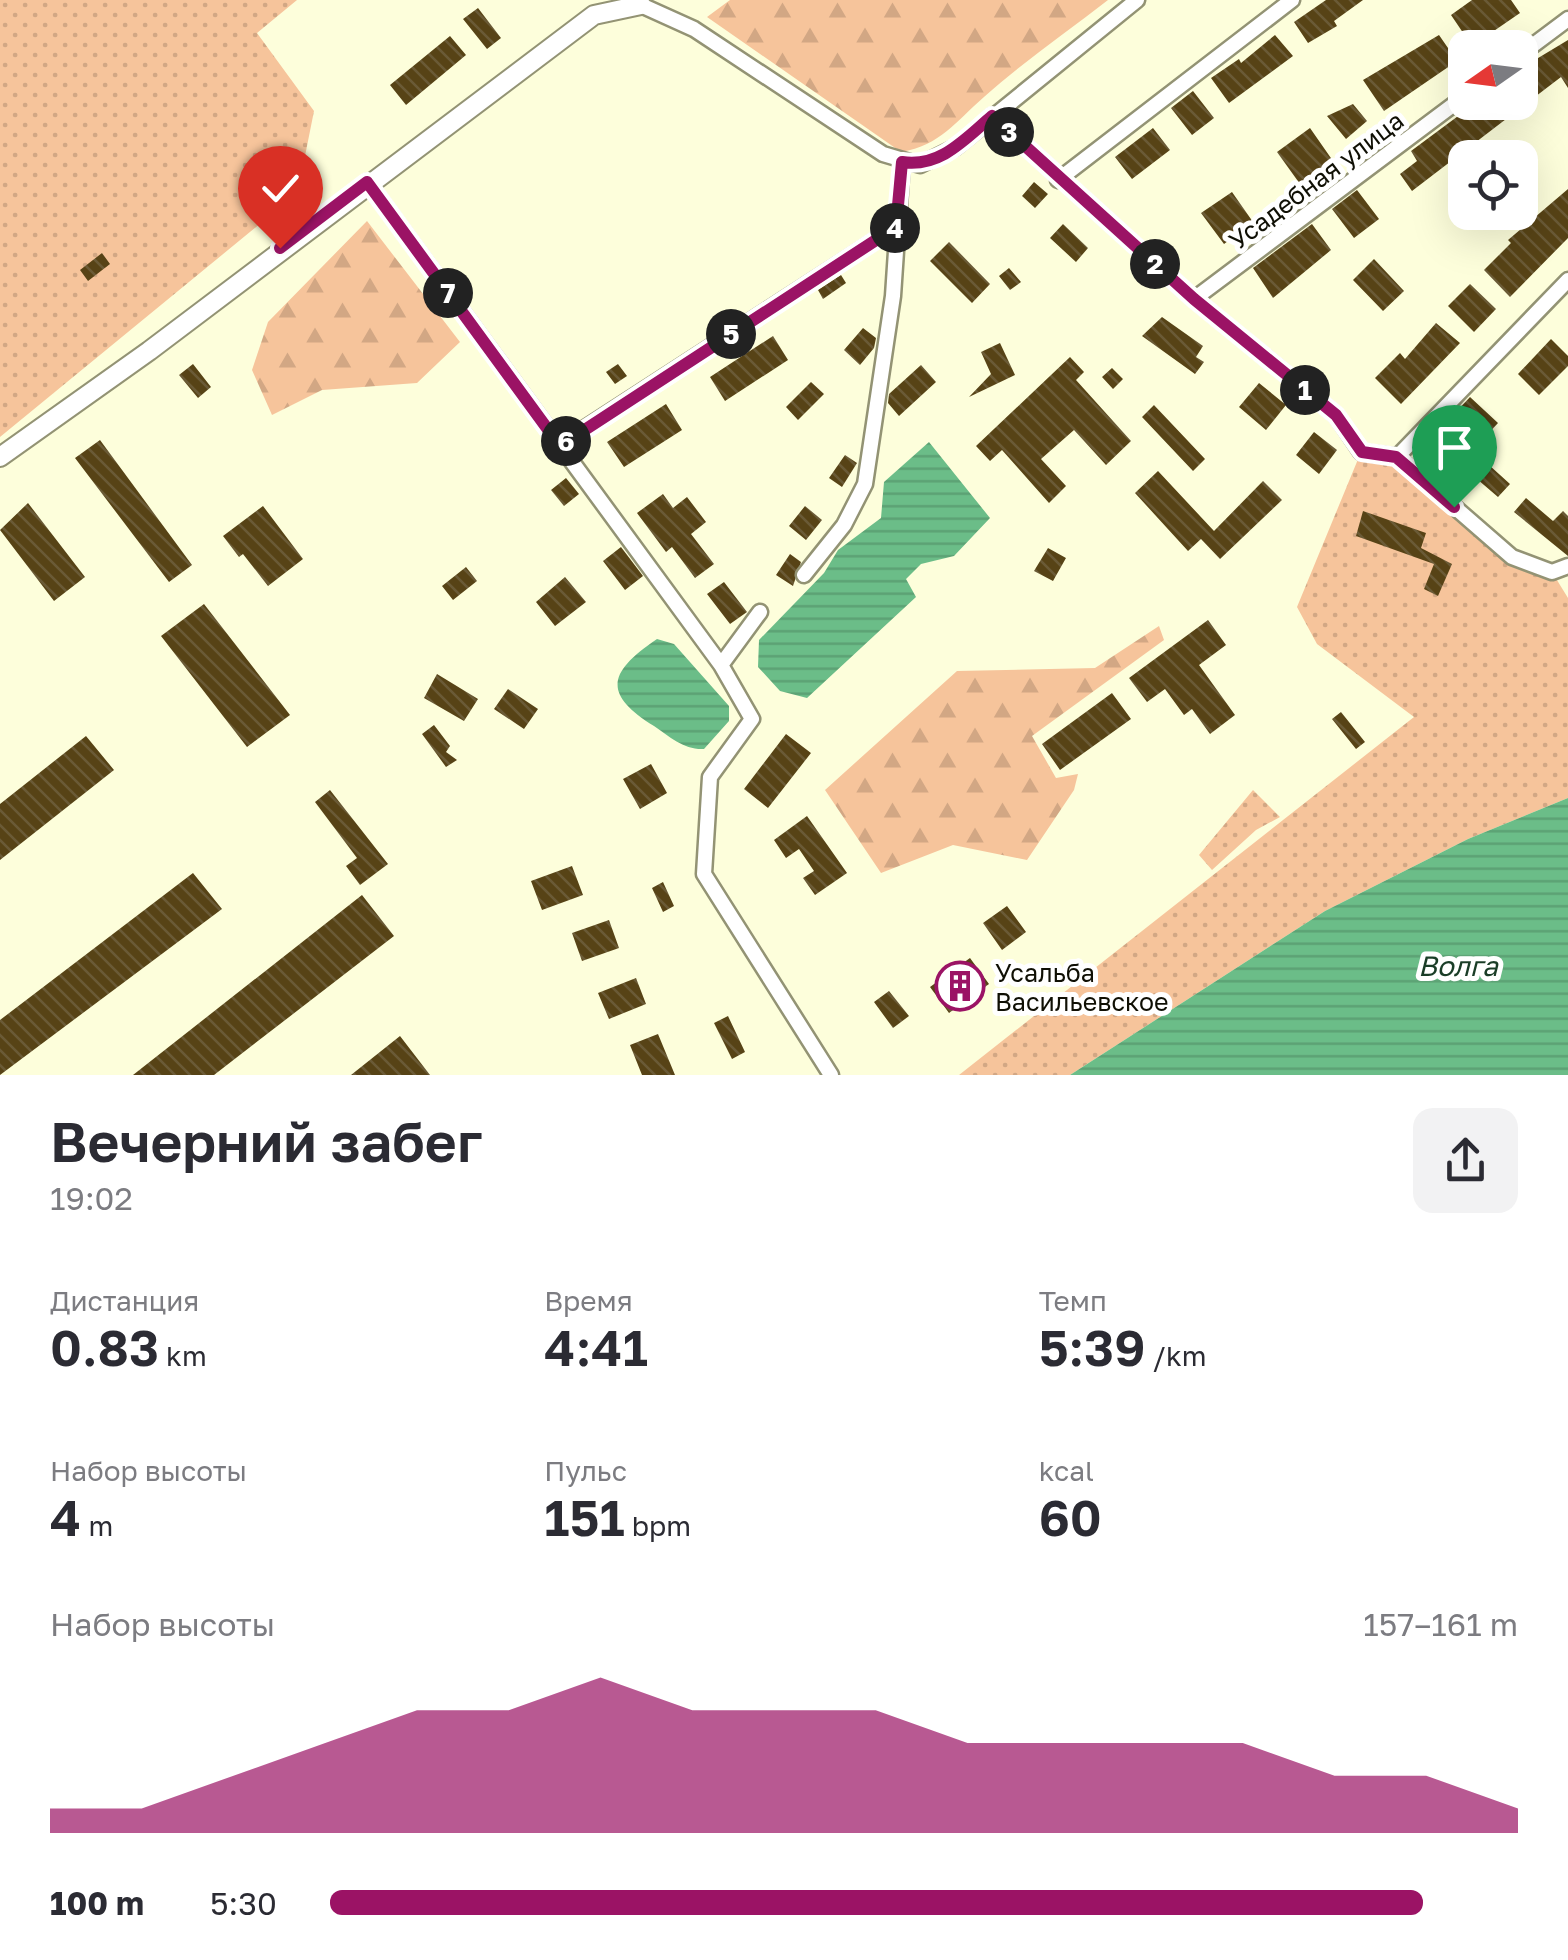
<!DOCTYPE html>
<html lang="ru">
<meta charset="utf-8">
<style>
:root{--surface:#fff;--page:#f2f2f3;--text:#2b2b33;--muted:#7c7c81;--accent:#9b1365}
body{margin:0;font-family:"Golos Text",sans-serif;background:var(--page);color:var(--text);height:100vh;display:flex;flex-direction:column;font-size:38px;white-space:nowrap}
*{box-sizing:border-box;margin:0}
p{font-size:32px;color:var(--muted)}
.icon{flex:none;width:55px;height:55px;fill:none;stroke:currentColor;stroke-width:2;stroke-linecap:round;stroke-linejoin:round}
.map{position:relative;height:1075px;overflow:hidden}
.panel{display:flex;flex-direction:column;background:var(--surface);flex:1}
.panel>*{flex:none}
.needle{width:65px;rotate:256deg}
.tools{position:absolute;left:1448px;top:30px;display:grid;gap:20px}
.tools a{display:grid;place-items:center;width:90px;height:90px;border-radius:20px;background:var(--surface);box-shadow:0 10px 40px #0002;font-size:50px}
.pin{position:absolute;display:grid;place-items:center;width:85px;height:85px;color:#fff;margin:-102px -42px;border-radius:50% 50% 50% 0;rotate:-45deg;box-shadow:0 0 10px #0007}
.pin .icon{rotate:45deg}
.km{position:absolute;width:50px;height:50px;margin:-25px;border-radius:50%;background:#222;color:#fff;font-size:28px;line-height:50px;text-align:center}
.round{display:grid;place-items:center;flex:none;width:105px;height:105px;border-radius:20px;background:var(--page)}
.summary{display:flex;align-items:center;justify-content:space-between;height:170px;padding:0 50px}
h1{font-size:55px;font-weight:600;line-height:75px}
.figures{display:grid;grid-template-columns:repeat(3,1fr);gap:15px;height:170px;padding:10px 50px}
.figures div{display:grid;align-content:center}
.figures b{font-size:50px;font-weight:600}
.figures small{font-size:28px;font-weight:400}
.figures p{font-size:28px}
.chart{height:280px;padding:20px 50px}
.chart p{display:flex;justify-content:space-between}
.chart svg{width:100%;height:180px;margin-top:10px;fill:var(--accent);opacity:.7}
ul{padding:0 50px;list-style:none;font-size:32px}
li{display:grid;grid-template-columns:160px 120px 1fr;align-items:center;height:75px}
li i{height:25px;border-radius:12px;background:var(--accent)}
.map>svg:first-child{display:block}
</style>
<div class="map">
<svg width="1568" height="1075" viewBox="0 0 1568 1075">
<defs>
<pattern id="grass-dots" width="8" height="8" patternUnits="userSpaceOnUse" patternTransform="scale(2.5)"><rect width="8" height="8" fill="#f6c49b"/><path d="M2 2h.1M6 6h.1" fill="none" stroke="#d2a784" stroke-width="1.8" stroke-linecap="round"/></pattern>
<pattern id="forest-firs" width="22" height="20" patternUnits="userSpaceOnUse" patternTransform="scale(2.5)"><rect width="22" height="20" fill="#f6c49b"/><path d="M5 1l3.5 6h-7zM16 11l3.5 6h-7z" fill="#d2a784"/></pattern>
<pattern id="water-rules" width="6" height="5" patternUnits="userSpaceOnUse" patternTransform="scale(2.5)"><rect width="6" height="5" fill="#6bbd88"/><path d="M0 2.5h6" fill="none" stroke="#5ca174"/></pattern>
<pattern id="building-back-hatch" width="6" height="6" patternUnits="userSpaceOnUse" patternTransform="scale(2.5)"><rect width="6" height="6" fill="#574316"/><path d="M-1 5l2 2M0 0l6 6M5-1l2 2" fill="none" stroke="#6a5a36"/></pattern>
</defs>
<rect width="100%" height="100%" fill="#fdfedb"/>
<path fill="url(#grass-dots)" d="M0 0H297L257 33 314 111 301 176 278 209 0 437Z
M1361 452 1397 457 1512 557 1552 572 1568 598V798L1468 839 1325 911 1070 1075H959L1414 717 1317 644 1297 607Z
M1253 790 1280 817 1256 830 1212 870 1199 855Z"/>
<path fill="url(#forest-firs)" d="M730 0H1108C1067 32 1023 62 984 97 955 122 941 145 901 152L707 17Z
M367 221 460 342 417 383 322 390 272 415 252 370 268 322Z
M1159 626 1164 640 1032 736 1056 778 1078 774 1074 790 1027 860 953 845 881 873 825 790 957 671 1095 668Z"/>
<path fill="url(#water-rules)" d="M929 442 990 518 954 556 921 564 906 579 916 597 807 698 780 691 758 667 759 640 824 573 838 550 881 518 884 482Z
M657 639 674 644 729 706V721L704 749C684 750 670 737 654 726 603 694 607 673 657 639Z
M1568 798V1075H1070L1325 911 1468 839Z"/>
<path fill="url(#building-back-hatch)" d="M1326 0H1363L1334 21 1337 26 1308 43 1294 22Z
M1472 0H1511L1520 13 1472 46 1451 15Z
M478 8 501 38 487 49 463 19Z
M1275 35 1293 56 1229 103 1211 78 1239 59 1241 63Z
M1439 35 1457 61 1384 111 1363 80Z
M450 36 466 55 406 105 390 85Z
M1568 40V88L1561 77 1412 191 1400 174 1417 161 1411 151 1477 102H1520V69Z
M1193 91 1214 118 1192 135 1171 108Z
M1353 104 1367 121 1346 139 1327 116Z
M1153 128 1170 150 1132 179 1115 157Z
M1310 128 1333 161 1300 184 1277 152Z
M1034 182 1048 194 1035 208 1022 196Z
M1568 189V238L1510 297 1484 270 1511 243 1508 240Z
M1357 190 1379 219 1354 238 1332 209Z
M1232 192 1253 222 1224 244 1201 213Z
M1063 224 1088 248 1076 262 1050 238Z
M1312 224 1331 250 1273 298 1253 268Z
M949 242 990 284 972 303 930 261Z
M102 253 110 264 88 281 80 270Z
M1374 259 1404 291 1383 311 1353 280Z
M1009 268 1021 282 1010 290 999 276Z
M841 275 846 283 823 299 818 290Z
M1470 284 1496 309 1474 332 1448 306Z
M1162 317 1203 346 1196 357 1204 362 1195 374 1142 336Z
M1436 323 1460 343 1401 404 1375 378 1400 353 1405 359Z
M863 328 876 338 874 348 860 365 844 350Z
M773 336 788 360 725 401 710 377Z
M1551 339 1568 356V366L1539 395 1518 374Z
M1000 343 1015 375 969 397 991 374 981 352Z
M1070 357 1084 372 1076 380 1131 441 1106 465 1074 430 1041 459 1066 486 1049 503 1002 450 990 461 976 446Z
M193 364 211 387 198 398 179 375Z
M618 364 627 376 615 384 606 372Z
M921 365 936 382 899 416 888 403 889 394Z
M1112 368 1123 379 1113 389 1102 377Z
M811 382 824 394 798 420 786 407Z
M1259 383 1286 405 1266 430 1239 407Z
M1470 397 1498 423 1458 466 1430 440Z
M666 404 682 430 624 467 607 442Z
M1154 405 1205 459 1193 471 1142 417Z
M1314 432 1337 450 1319 474 1296 455Z
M100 440 192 565 169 582 75 458Z
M845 455 857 463 842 487 829 478Z
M1489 465 1510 484 1498 497 1477 479Z
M1158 471 1214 531 1263 481 1282 500 1220 559 1201 539 1188 551 1135 493Z
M566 478 579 494 564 506 551 490Z
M663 494 673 508 687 497 706 522 691 534 714 564 695 578 672 547 666 552 637 513Z
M1526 498 1553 521 1563 511 1568 516V556L1514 512Z
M28 503 85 577 54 601 0 530Z
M263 506 303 559 268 586 243 554 239 557 223 536Z
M805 506 822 520 806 540 789 526Z
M1363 511 1426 533 1421 548 1452 564 1438 596 1424 589 1434 564 1356 536Z
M621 547 643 576 625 590 603 561Z
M1048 548 1066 558 1053 581 1034 571Z
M790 554 801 562 793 586 776 575Z
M466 567 477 581 453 600 442 586Z
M565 577 586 602 555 626 536 602Z
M724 582 747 612 730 624 707 594Z
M204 604 290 715 247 747 161 636Z
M1208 620 1226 645 1199 665 1235 715 1210 734 1192 709 1184 715 1165 689 1147 702 1129 678Z
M437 674 478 699 464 721 424 698Z
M508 689 538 709 524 729 494 709Z
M1112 693 1131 719 1060 770 1042 744Z
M1341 712 1365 742 1356 749 1332 719Z
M434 725 450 746 446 752 457 760 446 767 422 734Z
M786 734 811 753 768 808 744 789Z
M86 736 114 770 0 860V804Z
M651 764 667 793 640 809 623 779Z
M330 790 388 864 360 885 346 866 357 858 315 802Z
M807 816 847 873 815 895 803 878 814 871 799 849 786 858 774 840Z
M572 866 583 895 542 910 531 881Z
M193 873 222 909 0 1075V1020Z
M663 882 674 906 663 912 652 888Z
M362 895 394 936 214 1075H133Z
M1007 906 1026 932 1002 950 983 923Z
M609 920 619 948 582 961 572 933Z
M970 958 989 984 949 1013 930 987Z
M636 978 646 1004 609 1019 598 993Z
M889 991 909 1016 893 1028 874 1002Z
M728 1016 745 1052 732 1059 714 1023Z
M658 1034 675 1075H642L630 1045Z
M400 1036 430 1075H351Z"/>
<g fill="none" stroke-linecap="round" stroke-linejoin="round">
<g stroke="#939374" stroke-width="19">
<path id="minor" d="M641 5 694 29 883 154 920 165 956 147 1137 0
M1520 55 1568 19
M992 116 1194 299 1336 415 1361 452 1397 457 1512 557 1552 572 1568 566
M1058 180 1292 0
M367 182 721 665 752 719 710 777 704 874 831 1075
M1194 299 1465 96
M559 445 896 227
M1397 457 1568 280
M804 575 844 525 865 484 893 296 902 162
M721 665 760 612"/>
</g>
<g stroke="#939374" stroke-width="22">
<path id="tertiary" d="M0 457 149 351 594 15 641 5"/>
</g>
<use href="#minor" stroke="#fff" stroke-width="14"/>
<use href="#tertiary" stroke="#fff" stroke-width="18"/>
</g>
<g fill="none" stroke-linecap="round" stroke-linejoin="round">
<g stroke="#fff" stroke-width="20">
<path id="route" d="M280 248 367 182 560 446 896 227 902 162C940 168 965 139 992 116L1194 299 1336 415 1362 452 1396 457 1454 507"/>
</g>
<use href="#route" stroke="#9b1365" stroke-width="12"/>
</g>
<defs>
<g id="building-ring" transform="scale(2.5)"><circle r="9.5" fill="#fff" stroke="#9b1365" stroke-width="1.5"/><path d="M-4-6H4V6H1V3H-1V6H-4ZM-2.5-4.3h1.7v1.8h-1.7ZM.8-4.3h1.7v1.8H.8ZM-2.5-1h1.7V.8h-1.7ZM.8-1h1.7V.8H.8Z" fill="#9b1365"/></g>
</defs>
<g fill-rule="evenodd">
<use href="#building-ring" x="960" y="986"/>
</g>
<g text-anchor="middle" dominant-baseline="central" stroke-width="10" stroke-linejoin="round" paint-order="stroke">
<g font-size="25" fill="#0f0f04" stroke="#fff">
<text transform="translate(1316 180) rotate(-37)">Усадебная улица</text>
</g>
<g font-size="25" fill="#0f0f04" stroke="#fff" text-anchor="start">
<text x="995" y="972">Усальба<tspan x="995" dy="29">Васильевское</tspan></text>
</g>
<g font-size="28" font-style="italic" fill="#1a3d27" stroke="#fff">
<text x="1458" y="965">Волга</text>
</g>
</g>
</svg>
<div class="tools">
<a><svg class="needle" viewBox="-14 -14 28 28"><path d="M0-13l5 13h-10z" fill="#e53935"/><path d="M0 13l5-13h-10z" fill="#7c7c81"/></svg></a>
<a><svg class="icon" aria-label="locate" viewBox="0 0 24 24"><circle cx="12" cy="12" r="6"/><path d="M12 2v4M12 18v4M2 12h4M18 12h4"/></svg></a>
</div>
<div class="pin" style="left:1454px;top:507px;background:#1e9e55"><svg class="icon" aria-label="arrive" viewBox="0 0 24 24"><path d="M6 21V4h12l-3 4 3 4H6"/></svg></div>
<div class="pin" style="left:280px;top:248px;background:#d93025"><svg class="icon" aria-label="check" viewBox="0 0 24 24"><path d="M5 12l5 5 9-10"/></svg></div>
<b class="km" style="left:1305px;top:390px">1</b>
<b class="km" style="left:1155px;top:264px">2</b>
<b class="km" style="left:1009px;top:132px">3</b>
<b class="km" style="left:895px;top:228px">4</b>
<b class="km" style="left:731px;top:334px">5</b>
<b class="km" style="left:566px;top:441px">6</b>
<b class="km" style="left:448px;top:293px">7</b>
</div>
<section class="panel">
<div class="summary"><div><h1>Вечерний забег</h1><p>19:02</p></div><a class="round"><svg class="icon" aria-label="share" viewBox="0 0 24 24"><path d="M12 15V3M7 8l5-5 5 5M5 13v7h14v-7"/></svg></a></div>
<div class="figures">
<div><p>Дистанция</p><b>0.83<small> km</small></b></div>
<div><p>Время</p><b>4:41</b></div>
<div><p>Темп</p><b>5:39<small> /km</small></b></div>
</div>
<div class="figures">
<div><p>Набор высоты</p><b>4<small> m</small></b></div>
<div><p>Пульс</p><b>151<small> bpm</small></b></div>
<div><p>kcal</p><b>60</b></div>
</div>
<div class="chart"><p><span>Набор высоты</span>157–161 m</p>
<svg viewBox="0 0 160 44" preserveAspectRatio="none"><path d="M0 44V38L10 38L20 30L30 22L40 14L50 14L60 6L70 14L80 14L90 14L100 22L110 22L120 22L130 22L140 30L150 30L160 38V44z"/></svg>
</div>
<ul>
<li><b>100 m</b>5:30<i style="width:92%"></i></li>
</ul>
</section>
